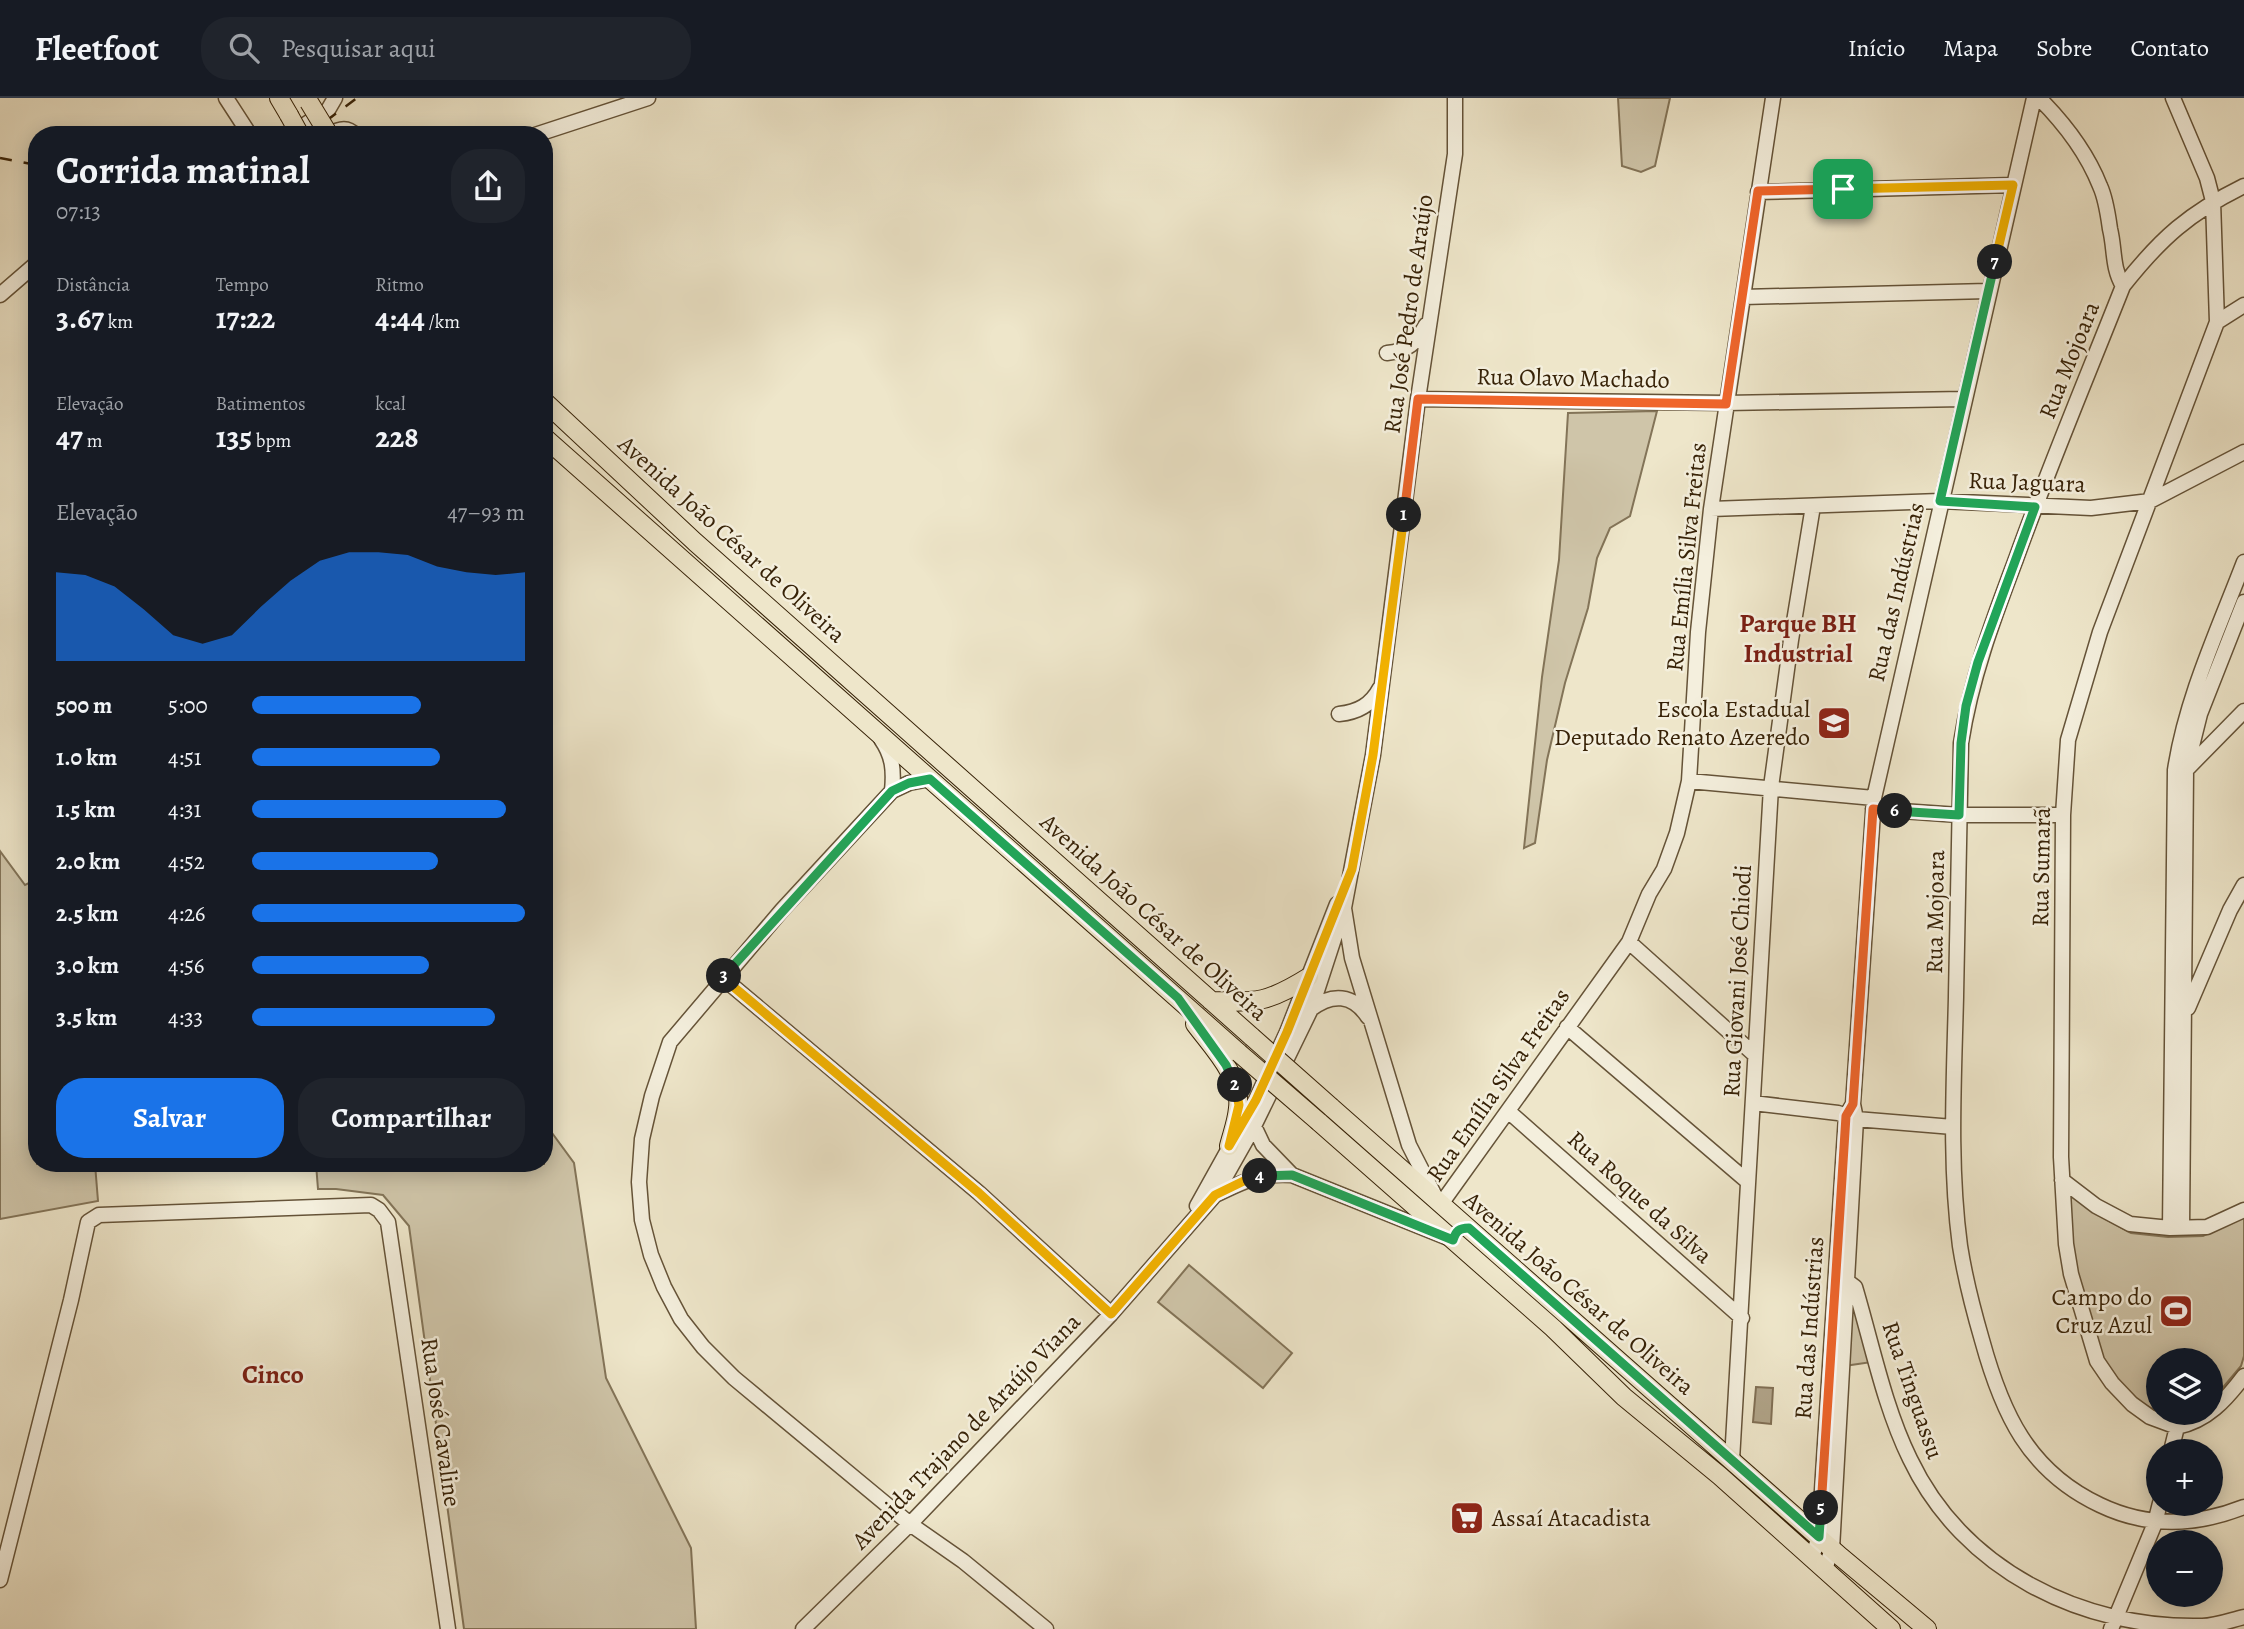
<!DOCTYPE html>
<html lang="pt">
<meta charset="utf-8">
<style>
:root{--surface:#171b24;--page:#20242c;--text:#f1f3f6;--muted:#9ea1a6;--line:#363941;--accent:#1a73e8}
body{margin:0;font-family:Alegreya,serif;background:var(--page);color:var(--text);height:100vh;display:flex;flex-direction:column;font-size:26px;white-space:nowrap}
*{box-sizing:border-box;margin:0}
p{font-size:23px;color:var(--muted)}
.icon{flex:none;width:38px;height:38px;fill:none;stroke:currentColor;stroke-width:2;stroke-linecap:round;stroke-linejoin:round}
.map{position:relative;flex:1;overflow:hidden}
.details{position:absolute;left:28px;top:28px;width:525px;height:1046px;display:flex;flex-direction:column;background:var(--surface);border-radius:28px;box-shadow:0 4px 18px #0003}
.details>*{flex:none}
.buttons{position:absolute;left:2146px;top:1250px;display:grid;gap:14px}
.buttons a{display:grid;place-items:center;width:77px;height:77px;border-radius:50%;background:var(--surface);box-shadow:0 4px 18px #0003;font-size:35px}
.pin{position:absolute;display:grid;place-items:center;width:60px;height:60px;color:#fff;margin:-30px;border-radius:14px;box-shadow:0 4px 10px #0006}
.km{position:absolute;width:35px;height:35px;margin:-18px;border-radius:50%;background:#222;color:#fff;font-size:19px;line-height:35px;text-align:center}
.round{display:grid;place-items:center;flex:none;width:74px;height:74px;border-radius:28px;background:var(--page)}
.overview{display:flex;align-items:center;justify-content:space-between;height:119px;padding:0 28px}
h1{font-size:38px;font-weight:700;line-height:52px}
.stats{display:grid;grid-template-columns:repeat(3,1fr);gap:10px;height:119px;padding:7px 28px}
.stats div{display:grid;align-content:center}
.stats b{font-size:30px;font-weight:700}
.stats small{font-size:19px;font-weight:400}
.stats p{font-size:19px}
.chart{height:196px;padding:14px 28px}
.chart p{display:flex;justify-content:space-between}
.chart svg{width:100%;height:126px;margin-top:7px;fill:var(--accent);opacity:.7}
.primary-button{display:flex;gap:14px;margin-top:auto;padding:14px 28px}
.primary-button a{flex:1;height:80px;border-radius:28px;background:var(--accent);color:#fff;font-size:28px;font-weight:700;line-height:80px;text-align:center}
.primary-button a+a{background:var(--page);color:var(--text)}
ul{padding:0 28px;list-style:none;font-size:23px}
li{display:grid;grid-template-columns:112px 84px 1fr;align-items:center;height:52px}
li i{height:18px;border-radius:9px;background:var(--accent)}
header{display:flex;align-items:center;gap:42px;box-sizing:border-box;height:98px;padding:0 35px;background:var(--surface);border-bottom:2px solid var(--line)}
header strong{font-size:33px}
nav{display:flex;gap:38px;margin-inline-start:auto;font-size:24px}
.search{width:490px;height:63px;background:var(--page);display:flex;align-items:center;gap:18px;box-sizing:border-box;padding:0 24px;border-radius:28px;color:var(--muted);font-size:26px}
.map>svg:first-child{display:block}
</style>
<header>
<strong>Fleetfoot</strong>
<div class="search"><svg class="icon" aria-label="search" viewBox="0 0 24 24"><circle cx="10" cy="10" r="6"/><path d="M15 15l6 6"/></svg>Pesquisar aqui</div>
<nav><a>Início</a><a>Mapa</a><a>Sobre</a><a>Contato</a></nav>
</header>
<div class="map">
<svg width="2244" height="1531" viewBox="0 0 2244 1531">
<rect width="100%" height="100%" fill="#eee6ca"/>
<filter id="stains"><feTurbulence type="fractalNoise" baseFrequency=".00286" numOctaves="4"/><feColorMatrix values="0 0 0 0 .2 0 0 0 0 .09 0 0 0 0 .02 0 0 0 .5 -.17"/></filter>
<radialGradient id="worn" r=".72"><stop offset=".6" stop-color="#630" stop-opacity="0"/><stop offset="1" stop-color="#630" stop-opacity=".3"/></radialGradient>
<path fill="#cfc5a9" stroke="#837458" stroke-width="2" d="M1618 0H1670L1655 68 1641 74 1622 68Z
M1657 313 1630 418 1610 430 1597 460 1588 510 1565 585 1547 662 1535 745 1524 750 1542 579 1559 462 1568 315Z
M0 753 25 787 37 781V1066H95L98 1103 0 1121Z
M544 1024 574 1065 606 1280 691 1450 696 1531H464L409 1128 383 1097 336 1091H318L316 1066H544Z
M2070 1095 2100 1118 2131 1135 2168 1139 2203 1138 2244 1118V1258L2241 1268 2210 1305V1262H2158V1314L2133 1300 2101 1261 2072 1153Z
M1189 1167 1292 1255 1263 1290 1158 1204Z
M1848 1195 1872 1264 1844 1268Z"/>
<path fill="#b0a388" stroke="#806f54" stroke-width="2" d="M1756 1289 1773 1290 1771 1326 1753 1324Z"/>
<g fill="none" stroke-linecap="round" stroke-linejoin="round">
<g stroke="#655338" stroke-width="17">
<path id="minor" d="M226 0 250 37
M2039 0C2064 25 2087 55 2100 88 2106 101 2108 117 2110 131 2115 151 2112 170 2123 188
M2173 0 2207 80 2213 103 2217 224 2100 534 2068 642 2063 717 2061 1059 2066 1146 2071 1176 2097 1263 2112 1285 2132 1306 2150 1319 2177 1329
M289 37 328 12 335 0
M329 37C338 31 347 28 355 37
M535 37 648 0
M2244 88C2189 115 2161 140 2123 188 2087 279 2049 369 2016 461 1993 522 1971 580 1961 645 1959 729 1957 814 1956 899 1954 982 1949 1066 1960 1148 1965 1180 1973 1211 1982 1242 2002 1315 2028 1373 2100 1407 2148 1430 2196 1428 2244 1409
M1758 94 2013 87
M0 197 37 165
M1743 199 1988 193
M2217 224 2244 207
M1387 255C1408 253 1416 245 1426 227
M1418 301 1726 305 1964 301
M1711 411 1940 403 2091 410 2150 403 2244 354
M1339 616C1358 614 1371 607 1380 590
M881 641C893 658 894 673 892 693
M2188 670 2244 613
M930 681 909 685 892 693 782 812 670 944 652 998 642 1041 639 1084 642 1122 651 1157 664 1189 681 1221 703 1249 734 1280 910 1426 963 1463 1046 1531
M1689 683 1874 700
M1873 711 1959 717H2063
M1629 844 1755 957
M723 880 979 1095 1111 1216
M2188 910 2230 812 2244 787
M1311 911C1332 895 1353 896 1368 919
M1567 929 1747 1083
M1753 1005 1838 1015 1856 1021 1953 1029
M1508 1013 1742 1220
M1255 1023 1254 1028 1263 1047 1292 1077
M2062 1082 2096 1108 2130 1126 2170 1130 2207 1129 2244 1112
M1215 1097C1245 1083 1258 1075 1292 1077L1446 1139
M1435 1098 1409 1047 1352 860 1344 810 1373 657 1418 301 1455 56V0
M1441 1106 1629 844 1649 796 1664 771 1677 735 1689 683 1698 534 1711 411 1773 0
M1197 1108 1256 1002 1287 934 1337 806
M2170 1130 2175 672C2186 600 2218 532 2244 464
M2182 1130 2186 672 2200 616 2244 504
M1847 1183 1855 1189C1872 1246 1884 1308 1910 1361 1963 1472 2082 1531 2202 1528 2216 1528 2231 1522 2244 1519
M2177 1329C2207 1323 2226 1302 2244 1278
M2171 1353 2177 1329
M1732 1362 1771 689 1791 542 1813 408
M1812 1459 1819 1439 1846 1018 1853 1006
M1825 1471 1832 1451 1856 1021 1853 1006 1874 700 2034 0
M0 1482 71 1202 88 1124 99 1117 371 1107 379 1112 388 1124 448 1531
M803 1531 910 1426 1111 1216 1215 1097 1254 1028 1311 911 1343 813
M2111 1531 2155 1425 2160 1405"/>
</g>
<g stroke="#372207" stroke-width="20">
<path id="major" d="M279 0 289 17
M544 303 695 444 1252 939
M544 339 1239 955
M1211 903C1258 905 1269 904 1309 879
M1195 926C1212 949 1242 979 1238 1010 1237 1023 1232 1036 1229 1048
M1331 1009 1841 1459 1927 1531
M1319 1024 1553 1230 1624 1299 1720 1378 1891 1531"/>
</g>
<use href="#minor" stroke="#f4efdd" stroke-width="14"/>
<use href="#major" stroke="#eee6ca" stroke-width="18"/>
<path stroke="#372207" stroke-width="2.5" stroke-dasharray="12 12" stroke-linecap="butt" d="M307 37 357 0
M0 60 37 67"/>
<g stroke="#372207" stroke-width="20" stroke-linecap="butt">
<path id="major-bridge" d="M309 4 329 37
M289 17 300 37
M1252 939 1331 1009
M1239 955 1319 1024"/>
</g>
<use href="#major-bridge" stroke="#eee6ca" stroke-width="18"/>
</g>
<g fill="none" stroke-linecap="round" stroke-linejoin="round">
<g stroke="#fff" stroke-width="14">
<path id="split-1" d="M1404 417 1418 301 1726 306 1758 93 1843 91"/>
</g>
<g stroke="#fff" stroke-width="14">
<path id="split-2" d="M1235 987 1239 1007 1229 1048 1256 1002 1287 934 1352 771 1373 657 1404 417"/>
</g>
<g stroke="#fff" stroke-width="14">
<path id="split-3" d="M724 878 892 693 909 685 930 681 1178 900 1226 967 1235 987"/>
</g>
<g stroke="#fff" stroke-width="14">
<path id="split-4" d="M724 878 723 880 979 1095 1111 1216 1215 1097 1252 1079 1260 1078"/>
</g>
<g stroke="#fff" stroke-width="14">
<path id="split-5" d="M1260 1078 1292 1077 1453 1142C1456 1133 1459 1130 1469 1130L1819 1439 1821 1410"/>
</g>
<g stroke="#fff" stroke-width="14">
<path id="split-6" d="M1821 1410 1846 1018 1853 1006 1873 711 1895 713"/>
</g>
<g stroke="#fff" stroke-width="14">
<path id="split-7" d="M1895 713 1959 717 1961 645 1966 608 1978 564 2035 409 1940 403 1995 164"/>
</g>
<g stroke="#fff" stroke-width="14">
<path id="split-8" d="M1843 91 2013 87 1995 164"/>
</g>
<use href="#split-1" stroke="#f0652b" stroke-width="9"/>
<use href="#split-2" stroke="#f5b400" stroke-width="9"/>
<use href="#split-3" stroke="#22a559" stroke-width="9"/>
<use href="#split-4" stroke="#f5b400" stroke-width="9"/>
<use href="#split-5" stroke="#22a559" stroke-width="9"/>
<use href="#split-6" stroke="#f0652b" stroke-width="9"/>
<use href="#split-7" stroke="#22a559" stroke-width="9"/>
<use href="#split-8" stroke="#f5b400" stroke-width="9"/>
</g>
<defs>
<g id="school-square" transform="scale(1.75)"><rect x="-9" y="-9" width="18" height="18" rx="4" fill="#8f2418" stroke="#f4efdd"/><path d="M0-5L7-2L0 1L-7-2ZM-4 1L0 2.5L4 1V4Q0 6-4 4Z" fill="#fff"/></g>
<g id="stadium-square" transform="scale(1.75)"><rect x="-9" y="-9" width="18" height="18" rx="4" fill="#8f2418" stroke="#f4efdd"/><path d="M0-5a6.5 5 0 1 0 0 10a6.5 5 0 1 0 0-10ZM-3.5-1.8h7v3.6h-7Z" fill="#fff"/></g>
<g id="supermarket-square" transform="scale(1.75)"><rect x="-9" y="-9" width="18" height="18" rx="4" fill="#8f2418" stroke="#f4efdd"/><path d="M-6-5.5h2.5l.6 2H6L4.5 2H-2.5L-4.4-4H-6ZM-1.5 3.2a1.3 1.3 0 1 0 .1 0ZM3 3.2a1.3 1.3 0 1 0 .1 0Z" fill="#fff"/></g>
</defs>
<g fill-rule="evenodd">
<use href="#school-square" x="1834" y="625"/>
<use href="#stadium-square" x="2176" y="1213"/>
<use href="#supermarket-square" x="1467" y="1420"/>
</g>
<g text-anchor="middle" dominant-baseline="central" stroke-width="5" stroke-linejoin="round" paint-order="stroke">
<g font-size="24" fill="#372207" stroke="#f4efdd">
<text transform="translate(1408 216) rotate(-82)">Rua José Pedro de Araújo</text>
<text transform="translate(2069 262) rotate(-68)">Rua Mojoara</text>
<text transform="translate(1573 280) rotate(1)">Rua Olavo Machado</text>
<text transform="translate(2027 384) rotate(2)">Rua Jaguara</text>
<text transform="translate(732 441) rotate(42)">Avenida João César de Oliveira</text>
<text transform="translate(1686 459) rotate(-84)">Rua Emília Silva Freitas</text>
<text transform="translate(1896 494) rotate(-77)">Rua das Indústrias</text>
<text transform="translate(2041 769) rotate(-89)">Rua Sumarã</text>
<text transform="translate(1935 814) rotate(-89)">Rua Mojoara</text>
<text transform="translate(1154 819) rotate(42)">Avenida João César de Oliveira</text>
<text transform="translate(1737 883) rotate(-87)">Rua Giovani José Chiodi</text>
<text transform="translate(1498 987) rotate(-55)">Rua Emília Silva Freitas</text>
<text transform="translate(1640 1099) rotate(42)">Rua Roque da Silva</text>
<text transform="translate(1579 1195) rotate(41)">Avenida João César de Oliveira</text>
<text transform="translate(1809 1230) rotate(-86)">Rua das Indústrias</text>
<text transform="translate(1913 1292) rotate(71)">Rua Tinguassu</text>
<text transform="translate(441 1324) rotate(82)">Rua José Cavaline</text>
<text transform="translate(966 1333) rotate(-46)">Avenida Trajano de Araújo Viana</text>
</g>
<g font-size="24" fill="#372207" stroke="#f4efdd" text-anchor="end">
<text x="1810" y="611">Escola Estadual<tspan x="1810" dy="28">Deputado Renato Azeredo</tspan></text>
<text x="2152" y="1199">Campo do<tspan x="2152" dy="28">Cruz Azul</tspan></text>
<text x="1492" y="1420" text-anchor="start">Assaí Atacadista</text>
</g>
<g font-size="26" font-weight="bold" fill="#7a1f14" stroke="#f4efdd">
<text x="1798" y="525">Parque BH<tspan x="1798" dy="30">Industrial</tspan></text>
<text x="273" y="1276">Cinco</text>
</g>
</g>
<rect width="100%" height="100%" filter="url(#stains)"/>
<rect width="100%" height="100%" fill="url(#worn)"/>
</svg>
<div class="buttons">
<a><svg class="icon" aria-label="layers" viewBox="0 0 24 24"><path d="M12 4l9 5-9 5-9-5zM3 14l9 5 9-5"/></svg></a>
<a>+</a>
<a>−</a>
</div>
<div class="pin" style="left:1843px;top:91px;background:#1e9e55"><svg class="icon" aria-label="arrive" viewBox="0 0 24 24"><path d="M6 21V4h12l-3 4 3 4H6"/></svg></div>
<b class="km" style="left:1404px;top:417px">1</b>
<b class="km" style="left:1235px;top:987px">2</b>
<b class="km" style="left:724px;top:878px">3</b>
<b class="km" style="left:1260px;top:1078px">4</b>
<b class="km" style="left:1821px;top:1410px">5</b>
<b class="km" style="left:1895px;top:713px">6</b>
<b class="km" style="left:1995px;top:164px">7</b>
<section class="details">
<div class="overview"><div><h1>Corrida matinal</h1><p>07:13</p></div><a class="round"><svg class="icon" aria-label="share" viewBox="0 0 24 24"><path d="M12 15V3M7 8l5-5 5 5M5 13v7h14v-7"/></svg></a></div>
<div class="stats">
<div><p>Distância</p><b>3.67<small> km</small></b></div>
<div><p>Tempo</p><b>17:22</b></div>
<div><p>Ritmo</p><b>4:44<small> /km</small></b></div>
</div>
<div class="stats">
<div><p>Elevação</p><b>47<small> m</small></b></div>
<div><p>Batimentos</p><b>135<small> bpm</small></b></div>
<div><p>kcal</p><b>228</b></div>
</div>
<div class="chart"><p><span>Elevação</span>47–93 m</p>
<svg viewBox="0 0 160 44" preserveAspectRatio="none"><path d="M0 44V13L10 14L20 18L30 26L40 35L50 38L60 35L70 25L80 16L90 9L100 6L110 6L120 7L130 11L140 13L150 14L160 13V44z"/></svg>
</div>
<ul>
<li><b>500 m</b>5:00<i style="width:62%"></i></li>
<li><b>1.0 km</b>4:51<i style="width:69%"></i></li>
<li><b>1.5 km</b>4:31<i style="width:93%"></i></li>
<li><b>2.0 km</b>4:52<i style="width:68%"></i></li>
<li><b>2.5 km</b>4:26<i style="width:100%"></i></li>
<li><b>3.0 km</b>4:56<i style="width:65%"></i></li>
<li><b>3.5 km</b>4:33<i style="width:89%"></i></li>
</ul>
<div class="primary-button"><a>Salvar</a><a>Compartilhar</a></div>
</section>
</div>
